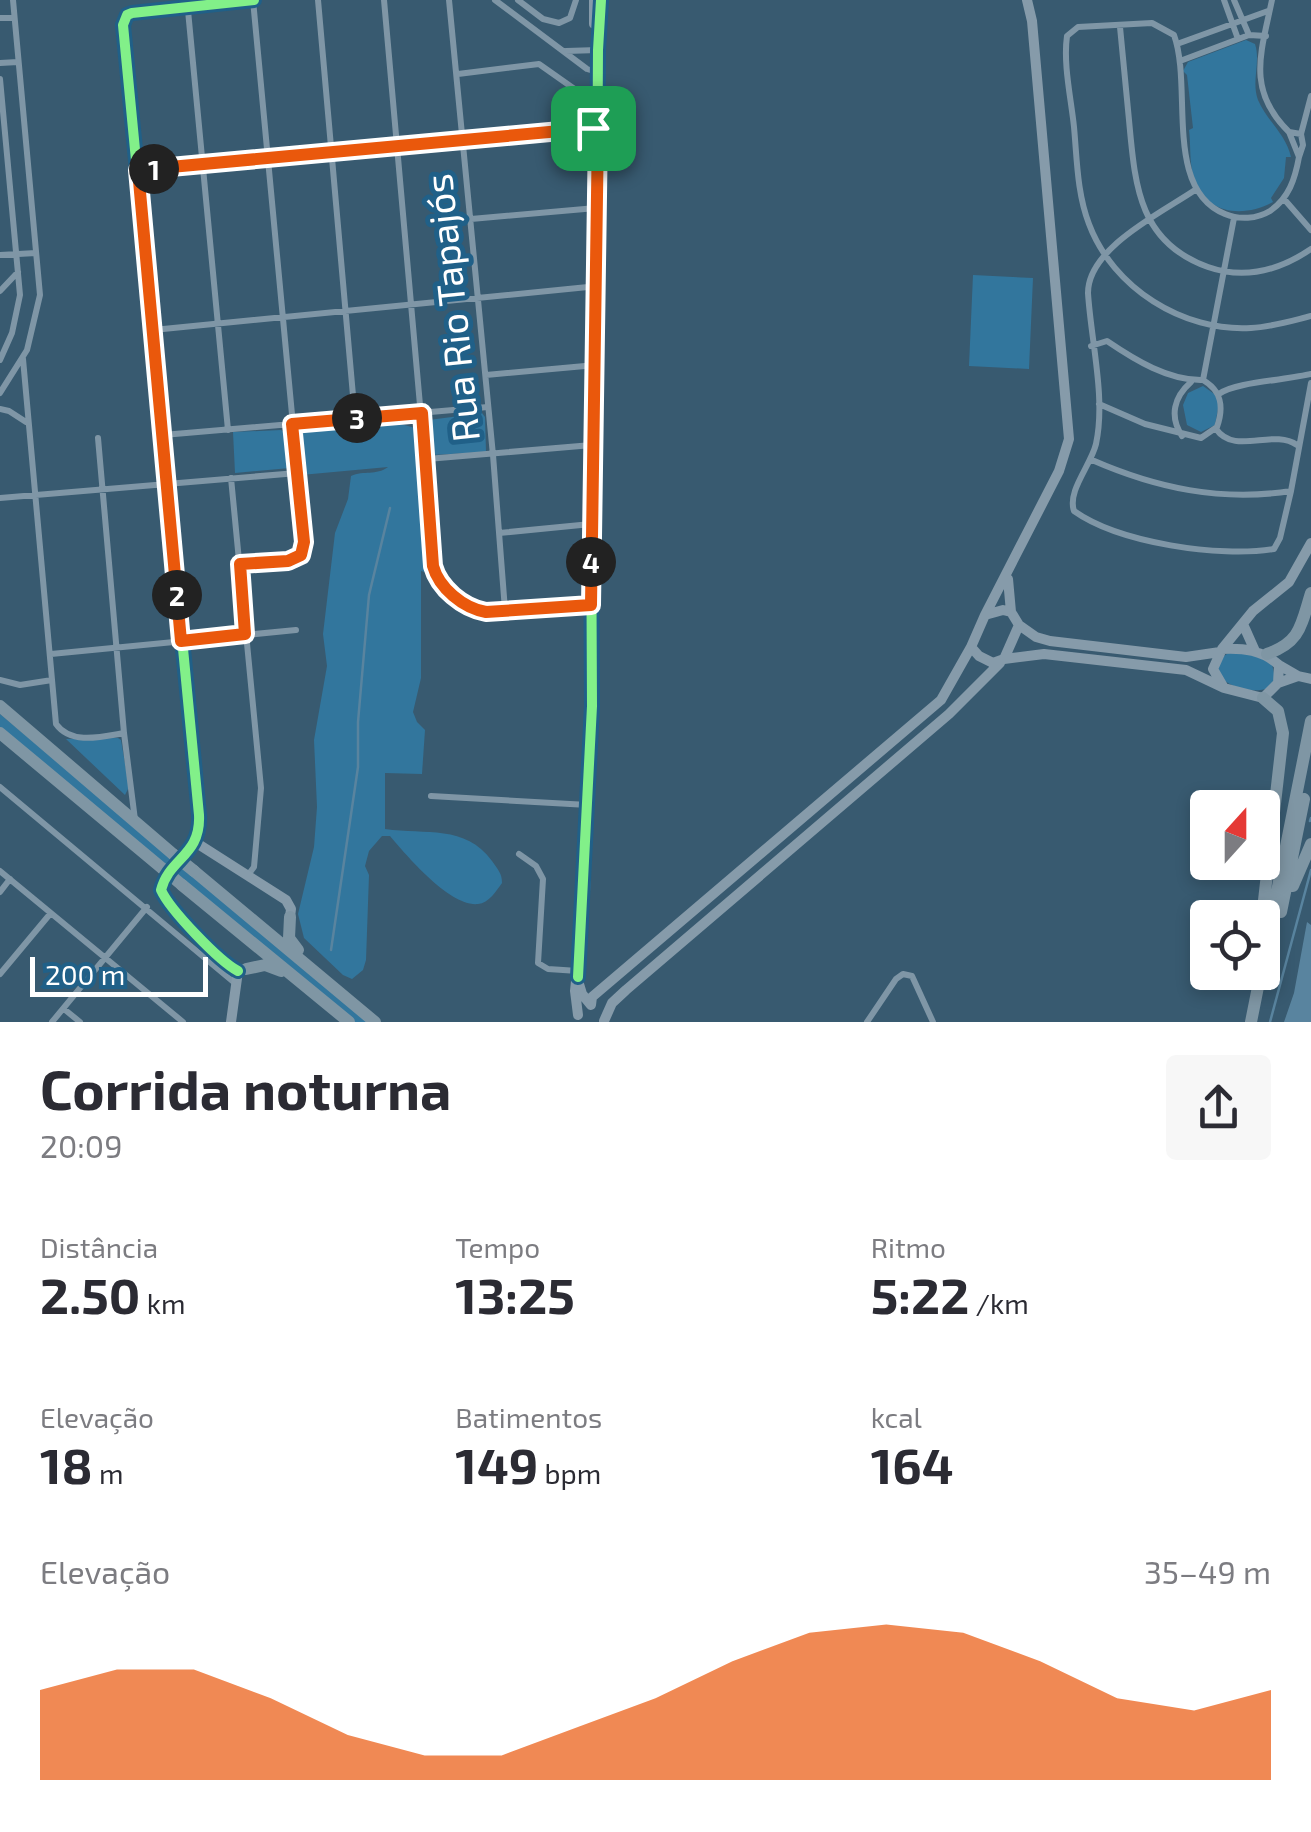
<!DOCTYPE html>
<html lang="pt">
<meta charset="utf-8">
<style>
:root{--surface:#fff;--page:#f7f7f7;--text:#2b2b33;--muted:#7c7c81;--accent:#ea580c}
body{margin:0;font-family:"Exo 2",sans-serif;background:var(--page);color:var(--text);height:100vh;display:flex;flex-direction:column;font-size:38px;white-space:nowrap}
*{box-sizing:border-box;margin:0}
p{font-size:32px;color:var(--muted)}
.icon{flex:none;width:55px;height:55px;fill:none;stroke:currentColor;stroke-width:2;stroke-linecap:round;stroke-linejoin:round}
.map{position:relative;height:1022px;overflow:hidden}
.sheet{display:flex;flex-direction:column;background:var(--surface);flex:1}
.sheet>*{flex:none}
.needle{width:65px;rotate:21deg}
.tools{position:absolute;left:1190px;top:790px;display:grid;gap:20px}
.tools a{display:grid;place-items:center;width:90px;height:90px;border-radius:10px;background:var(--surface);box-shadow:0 5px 15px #0003;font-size:50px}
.scale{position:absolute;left:30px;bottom:25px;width:178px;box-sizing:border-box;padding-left:10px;border:5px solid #fff;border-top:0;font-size:28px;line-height:35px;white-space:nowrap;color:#fff;-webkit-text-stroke:8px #206088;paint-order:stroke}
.pin{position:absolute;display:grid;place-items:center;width:85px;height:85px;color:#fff;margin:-42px;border-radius:20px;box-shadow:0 5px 15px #0006}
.km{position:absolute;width:50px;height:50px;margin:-25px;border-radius:50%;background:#222;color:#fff;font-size:28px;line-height:50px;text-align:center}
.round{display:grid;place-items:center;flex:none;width:105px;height:105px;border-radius:10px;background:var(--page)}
.overview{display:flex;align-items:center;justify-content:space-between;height:170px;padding:0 40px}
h1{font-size:55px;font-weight:700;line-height:75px}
.stats{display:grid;grid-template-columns:repeat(3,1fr);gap:15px;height:170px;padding:10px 40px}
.stats div{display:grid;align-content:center}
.stats b{font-size:50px;font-weight:700}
.stats small{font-size:28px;font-weight:400}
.stats p{font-size:28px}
.chart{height:280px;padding:20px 40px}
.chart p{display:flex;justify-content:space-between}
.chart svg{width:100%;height:180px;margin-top:10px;fill:var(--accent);opacity:.7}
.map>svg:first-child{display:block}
</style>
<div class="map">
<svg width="1311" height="1022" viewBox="0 0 1311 1022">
<rect width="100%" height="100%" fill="#385a70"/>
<path fill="#32769d" d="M1246 40 1255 44C1261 62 1251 81 1258 100 1267 121 1286 134 1291 157H1286L1284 178 1271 198 1273 202C1244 218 1205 215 1194 178 1189 163 1191 145 1189 130L1193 128 1187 75 1183 71 1188 62Z
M973 275 1033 278 1029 369 969 366Z
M1203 386 1220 398 1215 425 1201 432 1187 425 1183 405 1188 393Z
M482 413 485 417 486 452 432 455 429 420Z
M397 423 419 429 429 567 428 573 421 571V678L413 712 417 722 425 730 422 774 385 773V829C426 835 465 824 492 861 498 870 502 873 502 883 496 891 489 903 478 904 450 907 407 856 390 836H382L369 851 365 866 369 875 366 960 363 970 352 979 343 975 304 938 298 914 314 847 317 807 314 740 327 666 323 634 335 533 348 499 351 476C364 470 376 476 388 467L301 475 297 440 304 432Z
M281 430 290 436V468L235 473 233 432Z
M1231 652 1254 655 1272 664 1275 678 1269 688C1252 694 1230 688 1218 675 1218 664 1220 656 1231 652Z
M0 714 175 860 168 869 0 730Z
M118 738 121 740 129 787 125 795 66 739Z
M181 866 370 1022H354L174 874Z"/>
<path fill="#59849f" d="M1307 922 1311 925V1022H1284L1294 993Z"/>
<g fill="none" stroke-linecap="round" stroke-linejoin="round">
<path stroke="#59849f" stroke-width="2.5" d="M1310 821 1311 818
M331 950 358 767V722L369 595 390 508
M1270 1022 1311 870"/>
<path stroke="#7f96a6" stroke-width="6" d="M187 0 228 430
M318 0 355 418
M384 0 435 574 450 593 478 611 591 605
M449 0 493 455 505 610
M495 0 587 69 597 72
M518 0 543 19 559 23 570 18 576 0
M1224 0 1238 39
M1234 0 1249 35
M1272 0C1261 53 1246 90 1289 132
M0 18H14
M1120 27C1123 58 1126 89 1129 120 1135 184 1138 242 1208 267 1245 280 1280 270 1311 249
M1177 44 1268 11
M566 51 598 50
M1180 61 1249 35 1266 36
M0 63 18 62
M458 74 539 64 583 95 597 101
M0 79 20 295 12 333 0 360
M1289 132 1301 134 1303 145 1299 157Z
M1301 134 1311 96
M1299 157C1295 179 1289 198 1270 211 1257 219 1239 220 1225 214 1163 189 1193 87 1174 35L1152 23 1078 27 1067 36C1063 64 1071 98 1074 127 1077 159 1077 193 1089 224 1113 288 1183 332 1251 328 1272 327 1291 321 1311 316
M138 170 598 129
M1195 190C1161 213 1088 248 1088 293 1091 341 1106 398 1096 444 1091 465 1067 491 1074 511 1119 543 1220 558 1274 549L1280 538 1291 491 1311 383
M1284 199 1311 230
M471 219 596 208
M0 255 36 253
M0 291 18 272
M153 330 588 287 596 284
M1091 346 1107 341C1135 360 1169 381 1203 380 1222 391 1224 407 1217 427L1201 438 1145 424 1099 404
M23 359 56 724C71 745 101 737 124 733
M486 375 596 365
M1203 380 1234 218
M0 393 27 350 40 295 13 0
M1219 394C1234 382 1288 380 1311 374
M0 409 9 411 26 422
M1216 429C1235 456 1273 428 1297 445
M163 435 488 407
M1182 436C1169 416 1174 397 1191 382
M98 438 124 733 135 820
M427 459 592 445
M1092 460C1156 488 1221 502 1291 491
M231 478 261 788 254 867 248 875
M0 498 297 473
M499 533 591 524
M240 564 294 560 301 555 304 542 253 0
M51 654 296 630
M0 680 20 685 52 680
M0 787 236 984
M431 796 588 805
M195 842 200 833 199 815 123 25 127 15 132 13 254 0
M519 854 536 866 543 879 538 963 548 969 578 971
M0 871 183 1022
M0 892 10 879
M0 974 50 914
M64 1009 80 1022
M52 1022 147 907
M867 1022 896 979 903 974 912 976 933 1022"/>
<path stroke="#869baa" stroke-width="10" d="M594 0V24
M1008 579 1011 612
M1003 610 1011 612 1019 625 1004 659 993 663 979 656 971 647 985 615Z
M985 615 1059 471 1069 439 1032 21 1027 0
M1243 624 1255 651
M1019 625 1036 637 1050 641 1186 657 1220 652
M1222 649 1253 611 1289 582 1311 543
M1004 659 1044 654 1186 670 1224 688
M1279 665 1298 676 1311 679
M1278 683 1279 665C1262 650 1244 648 1222 649L1213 669 1224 688 1263 698 1278 683 1298 676
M238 971 227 964 162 895 163 882 195 842 286 900 291 909 290 917
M579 984 582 994 591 1005 592 997 941 700 971 647
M578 1015 575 991 585 892 592 706 591 499 596 365 598 50 601 0
M604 1021 612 1003 626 990 949 714 1000 663
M231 1022 238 971"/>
<path stroke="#7f96a4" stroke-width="12" d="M1267 654C1301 642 1301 625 1311 593
M0 706 174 855
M0 733 163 869
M194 871 375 1022
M182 885 349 1022
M1293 886 1311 844
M1281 912 1304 799
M290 917 289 938 298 950
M1262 918 1283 733 1278 711 1263 698
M246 969 265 965 281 971
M1251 1022 1311 721"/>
<path stroke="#7f96a4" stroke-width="12" d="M174 855 194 871
M163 869 182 885"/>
<g stroke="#206088" stroke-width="16">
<path id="cycleway" d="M238 971C219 961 170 910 161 890 169 858 201 856 199 815L123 25 127 15 132 13 254 0
M578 977 592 706 591 499 596 365 598 50 601 0"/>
</g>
<use href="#cycleway" stroke="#82f089" stroke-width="10"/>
</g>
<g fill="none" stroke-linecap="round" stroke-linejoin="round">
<g stroke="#fff" stroke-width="20">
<path id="route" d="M593 128H598L591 605 486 612C463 608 439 588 433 566L422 413 292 424 304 542 301 555 288 561 240 564 245 634 181 641 138 170Z"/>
</g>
<use href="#route" stroke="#ea580c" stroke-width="12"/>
</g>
<g text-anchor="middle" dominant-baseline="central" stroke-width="10" stroke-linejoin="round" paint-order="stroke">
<g font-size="38" fill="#fff" stroke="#206088">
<text transform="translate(451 308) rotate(-96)">Rua Rio Tapajós</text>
</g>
</g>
</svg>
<div class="tools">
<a><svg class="needle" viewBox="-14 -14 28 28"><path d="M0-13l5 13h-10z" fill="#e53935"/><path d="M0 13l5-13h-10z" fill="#7c7c81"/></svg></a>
<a><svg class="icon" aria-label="locate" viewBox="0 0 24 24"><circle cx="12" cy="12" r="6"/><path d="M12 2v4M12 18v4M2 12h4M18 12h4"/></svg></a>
</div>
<div class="scale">200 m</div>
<div class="pin" style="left:593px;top:128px;background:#1e9e55"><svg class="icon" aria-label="arrive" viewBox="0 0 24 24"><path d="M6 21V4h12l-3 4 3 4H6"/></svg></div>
<b class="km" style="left:154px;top:169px">1</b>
<b class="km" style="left:177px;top:595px">2</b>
<b class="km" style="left:357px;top:418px">3</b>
<b class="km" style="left:591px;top:562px">4</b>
</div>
<section class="sheet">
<div class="overview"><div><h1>Corrida noturna</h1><p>20:09</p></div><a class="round"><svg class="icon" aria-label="share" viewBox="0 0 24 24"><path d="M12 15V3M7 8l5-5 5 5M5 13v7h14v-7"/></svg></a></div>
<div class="stats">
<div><p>Distância</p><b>2.50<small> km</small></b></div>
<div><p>Tempo</p><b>13:25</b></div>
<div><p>Ritmo</p><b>5:22<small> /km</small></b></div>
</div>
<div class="stats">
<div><p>Elevação</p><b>18<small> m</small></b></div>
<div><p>Batimentos</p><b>149<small> bpm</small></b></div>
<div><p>kcal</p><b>164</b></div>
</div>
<div class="chart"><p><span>Elevação</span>35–49 m</p>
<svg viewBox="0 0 160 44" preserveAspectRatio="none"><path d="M0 44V22L10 17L20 17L30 24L40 33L50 38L60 38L70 31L80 24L90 15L100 8L110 6L120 8L130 15L140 24L150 27L160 22V44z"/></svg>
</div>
</section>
